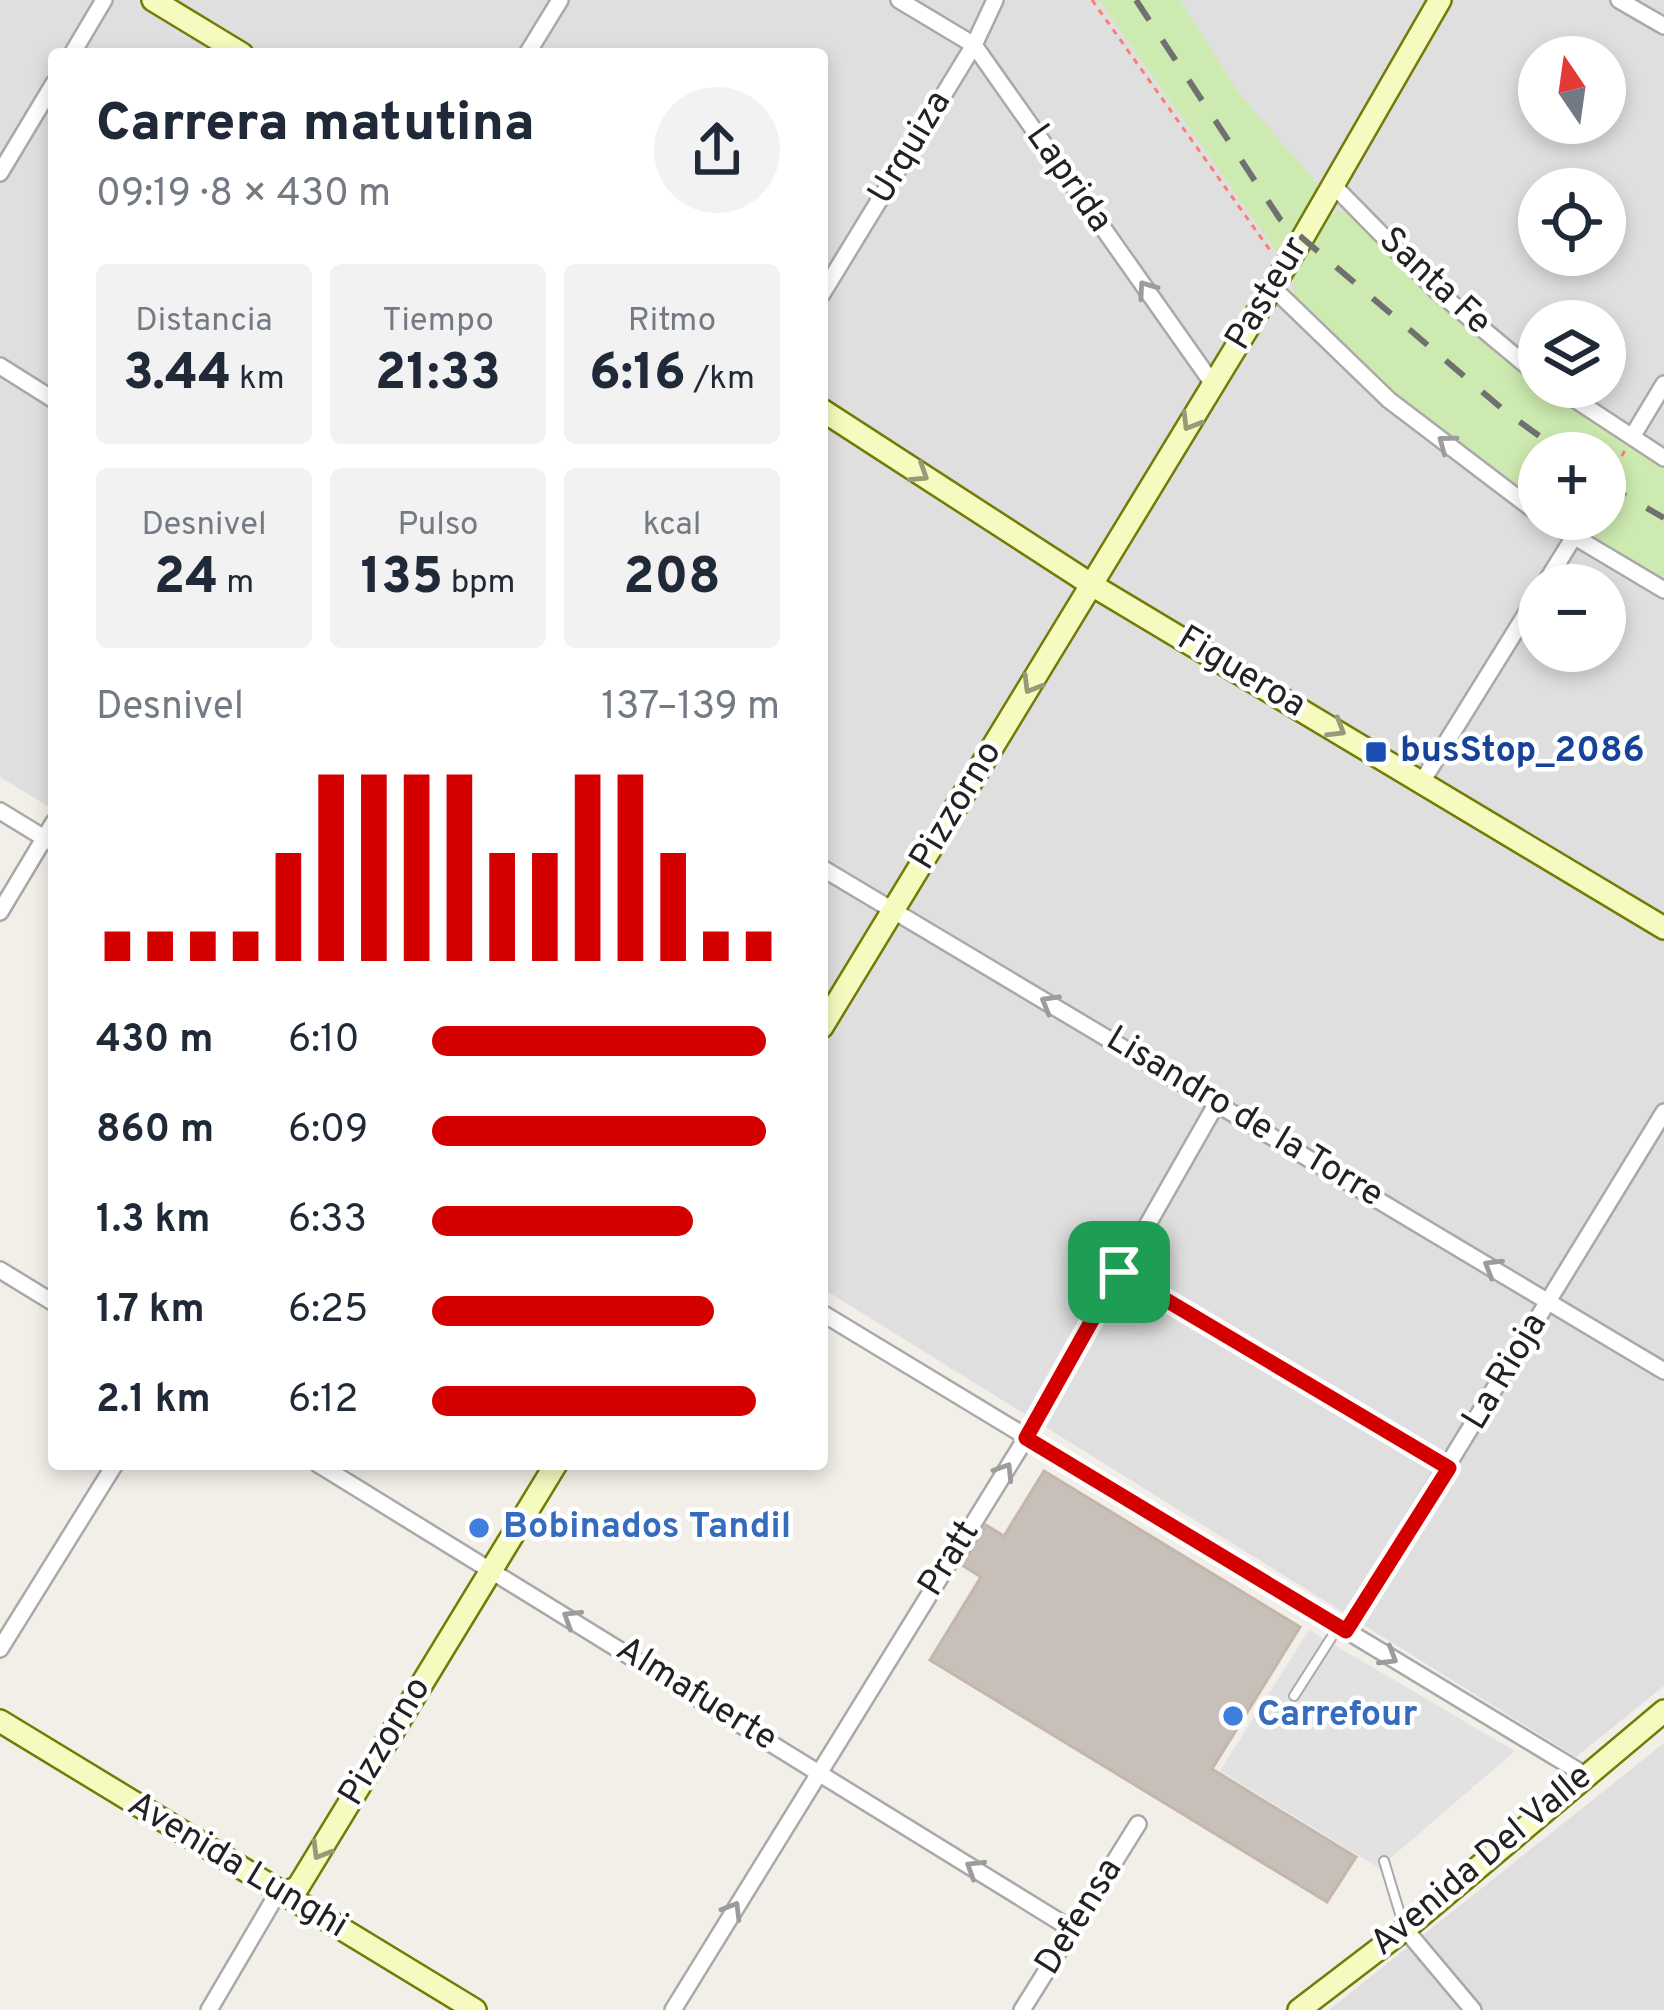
<!DOCTYPE html>
<html lang="es">
<meta charset="utf-8">
<style>
:root{--surface:#fff;--page:#f2f2f3;--text:#1f2937;--muted:#747a83;--accent:#d40000}
body{margin:0;font-family:Overpass,sans-serif;background:var(--page);color:var(--text);height:100vh;display:flex;flex-direction:column;font-size:45px;white-space:nowrap}
*{box-sizing:border-box;margin:0}
p{font-size:39px;color:var(--muted)}
.icon{flex:none;width:66px;height:66px;fill:none;stroke:currentColor;stroke-width:2;stroke-linecap:round;stroke-linejoin:round}
.map{position:relative;flex:1;overflow:hidden}
.side{position:absolute;left:48px;top:48px;width:780px;height:1422px;display:flex;flex-direction:column;background:var(--surface);border-radius:12px;box-shadow:0 6px 18px #0003}
.side>*{flex:none}
.needle{width:78px;rotate:347deg}
.controls{position:absolute;left:1518px;top:36px;display:grid;gap:24px}
.controls a{display:grid;place-items:center;width:108px;height:108px;border-radius:50%;background:var(--surface);box-shadow:0 6px 18px #0003;font-size:60px}
.pin{position:absolute;display:grid;place-items:center;width:102px;height:102px;color:#fff;margin:-51px;border-radius:24px;box-shadow:0 6px 18px #0006}
.round{display:grid;place-items:center;flex:none;width:126px;height:126px;border-radius:63px;background:var(--page)}
.summary{display:flex;align-items:center;justify-content:space-between;height:204px;padding:0 48px}
h1{font-size:54px;font-weight:800;line-height:90px}
.stats{display:grid;grid-template-columns:repeat(3,1fr);gap:18px;height:204px;padding:12px 48px}
.stats div{display:grid;align-content:center;border-radius:12px;background:var(--page);text-align:center}
.stats b{font-size:51px;font-weight:800}
.stats small{font-size:33px;font-weight:400}
.stats p{font-size:33px}
.chart{height:336px;padding:24px 48px}
.chart p{display:flex;justify-content:space-between}
.chart svg{width:100%;height:216px;margin-top:12px;stroke:var(--accent);stroke-width:6}
ul{padding:0 48px;list-style:none;font-size:39px}
li{display:grid;grid-template-columns:192px 144px 1fr;align-items:center;height:90px}
li i{height:30px;border-radius:15px;background:var(--accent)}
.map>svg:first-child{display:block}
</style>
<div class="map">
<svg width="1664" height="2010" viewBox="0 0 1664 2010">
<rect width="100%" height="100%" fill="#f2efe9"/>
<path fill="#e0dfdf" fill-rule="evenodd" d="M0 0H1664V1686L1576 1757 822 1288V54H54V810L0 777ZM1539 57H1605V123H1539ZM1539 189H1605V255H1539ZM1539 321H1605V387H1539ZM1539 453H1605V519H1539ZM1539 585H1605V651H1539Z
M1664 1743V2010H1329Z"/>
<path fill="#cdebb0" d="M1099 0H1180L1238 92 1321 188 1279 255Z
M1339 211 1350 215 1539 387 1664 466V581L1556 519H1605V453H1539V506C1497 473 1307 335 1295 296 1289 278 1299 260 1309 245 1318 232 1325 217 1339 211Z"/>
<path fill="#e2e2e2" d="M1309 1630 1515 1751 1379 1868 1220 1771Z"/>
<path fill="#c7bfb8" stroke="#c4b6ab" stroke-width="3" d="M1044 1471 1300 1627 1212 1769 1356 1857 1327 1902 930 1660 981 1577 962 1565 986 1525 1004 1536Z"/>
<g fill="none" stroke-linecap="round" stroke-linejoin="round">
<g stroke="#a9a9a9" stroke-width="12">
<path id="lane" d="M1294 1696 1333 1635 1342 1632
M1384 1861 1404 1927"/>
</g>
<g stroke="#a9a9a9" stroke-width="20">
<path id="street" d="M899 0 974 45 1213 384
M1619 0 1664 26
M72 54 104 0
M527 54 560 0
M0 173 54 83
M1333 185 1436 290 1539 376
M1271 286 1389 400 1539 514
M822 294 974 45 995 0
M0 366 54 400
M1556 387 1664 458
M1632 437 1664 384
M1545 519 1664 590
M1544 585 1572 540
M1423 780 1539 593
M0 811 54 844
M822 868 1664 1371
M0 912 54 822
M0 1270 54 1303
M1119 1272 1449 1468
M822 1313 1585 1775
M318 1464 1073 1930
M1346 1631 1664 1112
M0 1649 115 1464
M1405 1929 1473 2010
M209 2010 273 1901 283 1894
M673 2010 1026 1438 1218 1101
M1022 2010 1138 1824"/>
</g>
<g stroke="#707d05" stroke-width="26">
<path id="secondary" d="M153 0 242 54
M822 410 1092 585 1664 928
M822 1027 1302 239 1440 0
M0 1721 475 2010
M283 1894 298 1887 556 1464
M1299 2010 1405 1929 1664 1711"/>
</g>
<path stroke="#fa8072" stroke-width="3" stroke-dasharray="6 6" stroke-linecap="butt" d="M1092 0 1272 253
M1605 488 1625 450"/>
<use href="#lane" stroke="#fff" stroke-width="8"/>
<use href="#street" stroke="#fff" stroke-width="15"/>
<use href="#secondary" stroke="#f7fabf" stroke-width="21"/>
<path stroke="#707070" stroke-width="6" stroke-dasharray="24 24" stroke-linecap="butt" d="M1136 0 1280 219 1506 412 1563 453
M1605 484 1664 518"/>
</g>
<defs><path id="oneway-chevron" d="M-2-3.5L2.5 0L-2 3.5" fill="none" stroke-width="1.6" stroke-linecap="round" stroke-linejoin="round" transform="scale(3)"/></defs>
<g stroke="#9c9c9c">
<use href="#oneway-chevron" transform="translate(1146 289) rotate(-125)"/>
<use href="#oneway-chevron" transform="translate(1446 443) rotate(-143)"/>
<use href="#oneway-chevron" transform="translate(1049 1003) rotate(-150)"/>
<use href="#oneway-chevron" transform="translate(1492 1267) rotate(-149)"/>
<use href="#oneway-chevron" transform="translate(1005 1471) rotate(-58)"/>
<use href="#oneway-chevron" transform="translate(571 1618) rotate(-148)"/>
<use href="#oneway-chevron" transform="translate(1389 1657) rotate(31)"/>
<use href="#oneway-chevron" transform="translate(974 1868) rotate(-148)"/>
<use href="#oneway-chevron" transform="translate(733 1910) rotate(-59)"/>
</g>
<g stroke="#979978">
<use href="#oneway-chevron" transform="translate(1190 422) rotate(121)"/>
<use href="#oneway-chevron" transform="translate(920 474) rotate(33)"/>
<use href="#oneway-chevron" transform="translate(1031 685) rotate(121)"/>
<use href="#oneway-chevron" transform="translate(1337 729) rotate(31)"/>
<use href="#oneway-chevron" transform="translate(320 1851) rotate(121)"/>
</g>
<g fill="none" stroke-linecap="round" stroke-linejoin="round">
<g stroke="#fff" stroke-width="24">
<path id="route" d="M1119 1272 1449 1468 1346 1631 1026 1438Z"/>
</g>
<use href="#route" stroke="#d40000" stroke-width="15"/>
</g>
<rect fill="#1a4fb4" stroke="#fff" stroke-width="4.5" x="1364" y="740" width="24" height="24" rx="6"/>
<g fill="#3f7fe0" stroke="#fff" stroke-width="4.5">
<circle cx="479" cy="1528" r="12"/>
<circle cx="1233" cy="1716" r="12"/>
</g>
<g text-anchor="middle" dominant-baseline="central" stroke-width="9" stroke-linejoin="round" paint-order="stroke">
<g font-size="36" fill="#222" stroke="#fff">
<text transform="translate(911 148) rotate(-59)">Urquiza</text>
<text transform="translate(1068 179) rotate(55)">Laprida</text>
<text transform="translate(1434 282) rotate(43)">Santa Fe</text>
<text transform="translate(1268 294) rotate(-59)">Pasteur</text>
<text transform="translate(1241 673) rotate(31)">Figueroa</text>
<text transform="translate(957 806) rotate(-59)">Pizzorno</text>
<text transform="translate(1244 1118) rotate(31)">Lisandro de la Torre</text>
<text transform="translate(1506 1372) rotate(-59)">La Rioja</text>
<text transform="translate(950 1559) rotate(-58)">Pratt</text>
<text transform="translate(696 1695) rotate(32)">Almafuerte</text>
<text transform="translate(386 1742) rotate(-59)">Pizzorno</text>
<text transform="translate(1482 1861) rotate(-40)">Avenida Del Valle</text>
<text transform="translate(237 1866) rotate(31)">Avenida Lunghi</text>
<text transform="translate(1080 1917) rotate(-58)">Defensa</text>
</g>
<g font-size="36" font-weight="bold" fill="#164399" stroke="#fff" text-anchor="start">
<text x="1400" y="752">busStop_2086</text>
</g>
<g font-size="36" font-weight="bold" fill="#366cbe" stroke="#fff" text-anchor="start">
<text x="503" y="1528">Bobinados Tandil</text>
<text x="1257" y="1716">Carrefour</text>
</g>
</g>
</svg>
<div class="controls">
<a><svg class="needle" viewBox="-14 -14 28 28"><path d="M0-13l5 13h-10z" fill="#e53935"/><path d="M0 13l5-13h-10z" fill="#747a83"/></svg></a>
<a><svg class="icon" aria-label="locate" viewBox="0 0 24 24"><circle cx="12" cy="12" r="6"/><path d="M12 2v4M12 18v4M2 12h4M18 12h4"/></svg></a>
<a><svg class="icon" aria-label="layers" viewBox="0 0 24 24"><path d="M12 4l9 5-9 5-9-5zM3 14l9 5 9-5"/></svg></a>
<a>+</a>
<a>−</a>
</div>
<div class="pin" style="left:1119px;top:1272px;background:#1e9e55"><svg class="icon" aria-label="arrive" viewBox="0 0 24 24"><path d="M6 21V4h12l-3 4 3 4H6"/></svg></div>
<section class="side">
<div class="summary"><div><h1>Carrera matutina</h1><p>09:19 · 8 × 430 m</p></div><a class="round"><svg class="icon" aria-label="share" viewBox="0 0 24 24"><path d="M12 15V3M7 8l5-5 5 5M5 13v7h14v-7"/></svg></a></div>
<div class="stats">
<div><p>Distancia</p><b>3.44<small> km</small></b></div>
<div><p>Tiempo</p><b>21:33</b></div>
<div><p>Ritmo</p><b>6:16<small> /km</small></b></div>
</div>
<div class="stats">
<div><p>Desnivel</p><b>24<small> m</small></b></div>
<div><p>Pulso</p><b>135<small> bpm</small></b></div>
<div><p>kcal</p><b>208</b></div>
</div>
<div class="chart"><p><span>Desnivel</span>137–139 m</p>
<svg viewBox="0 0 160 44" preserveAspectRatio="none"><path d="M5 44V38M15 44V38M25 44V38M35 44V38M45 44V22M55 44V6M65 44V6M75 44V6M85 44V6M95 44V22M105 44V22M115 44V6M125 44V6M135 44V22M145 44V38M155 44V38"/></svg>
</div>
<ul>
<li><b>430 m</b>6:10<i style="width:96%"></i></li>
<li><b>860 m</b>6:09<i style="width:96%"></i></li>
<li><b>1.3 km</b>6:33<i style="width:75%"></i></li>
<li><b>1.7 km</b>6:25<i style="width:81%"></i></li>
<li><b>2.1 km</b>6:12<i style="width:93%"></i></li>
</ul>
</section>
</div>
